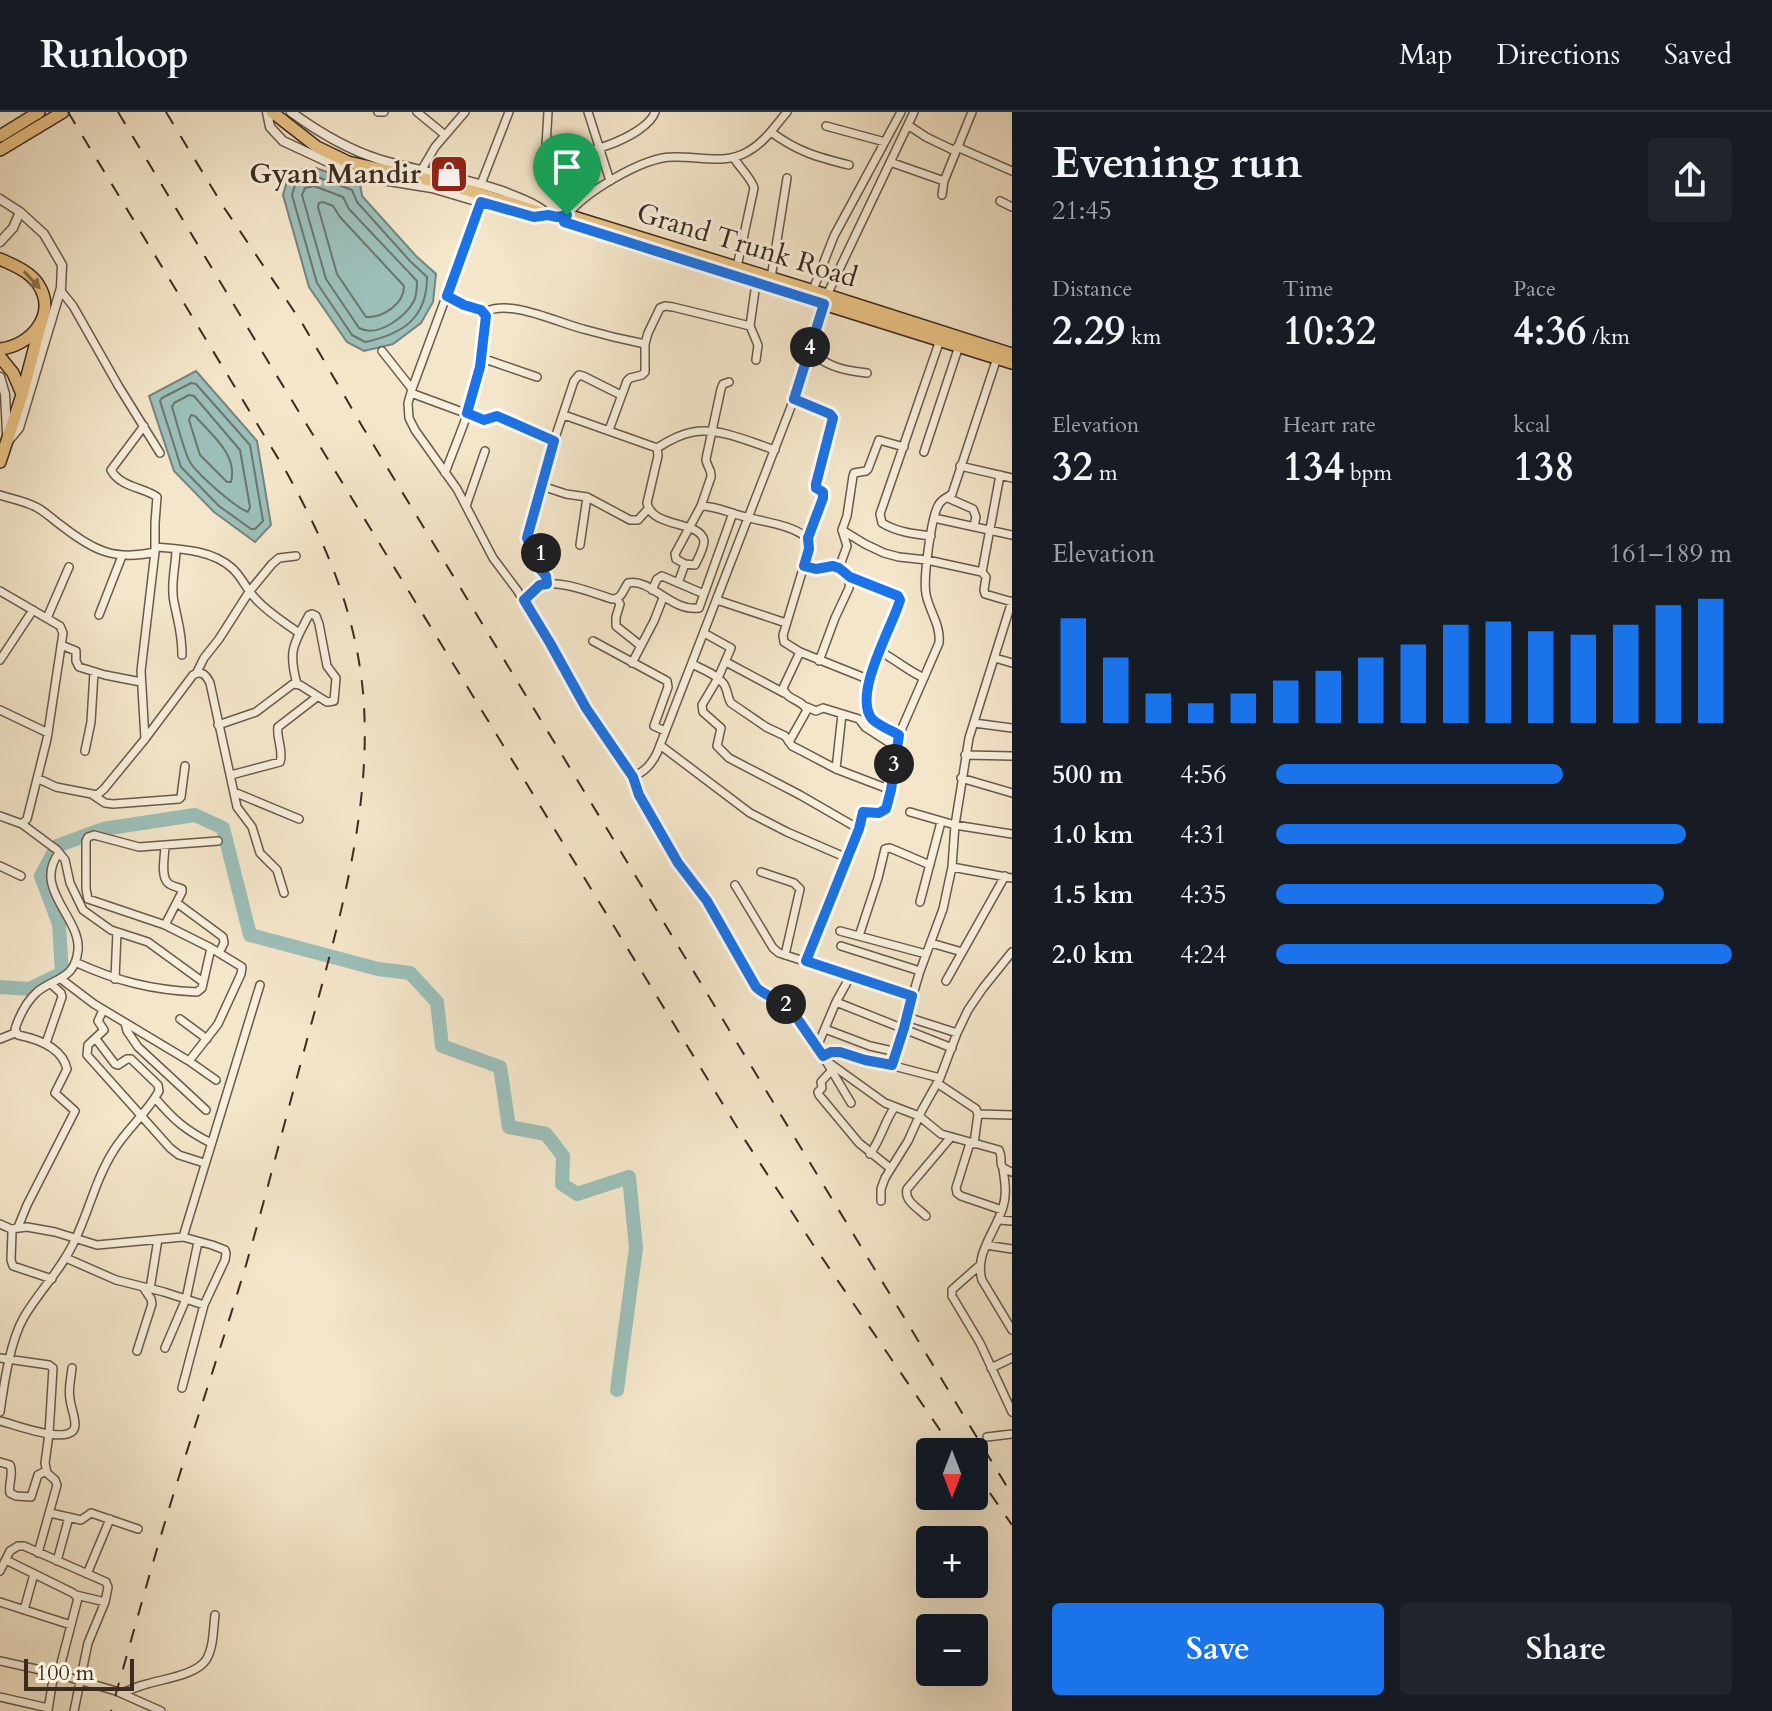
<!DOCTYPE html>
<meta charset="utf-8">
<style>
:root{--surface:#171b24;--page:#20242c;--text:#f1f3f6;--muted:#9ea1a6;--line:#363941;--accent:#1a73e8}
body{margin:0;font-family:Cardo,serif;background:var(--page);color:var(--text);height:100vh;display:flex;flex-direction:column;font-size:30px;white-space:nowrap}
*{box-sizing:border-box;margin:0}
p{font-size:26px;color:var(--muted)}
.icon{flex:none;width:44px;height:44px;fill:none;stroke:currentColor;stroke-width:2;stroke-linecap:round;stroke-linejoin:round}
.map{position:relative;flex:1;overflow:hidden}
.side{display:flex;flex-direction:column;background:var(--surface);width:760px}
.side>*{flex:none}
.needle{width:52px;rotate:180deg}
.buttons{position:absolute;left:916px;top:1326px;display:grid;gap:16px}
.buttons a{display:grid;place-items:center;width:72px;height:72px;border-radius:8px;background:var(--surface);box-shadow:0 8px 32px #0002;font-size:40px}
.scale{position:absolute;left:24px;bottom:20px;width:110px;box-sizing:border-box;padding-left:8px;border:4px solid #3b2b20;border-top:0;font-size:22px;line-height:28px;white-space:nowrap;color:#3b2b20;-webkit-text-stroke:6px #f8efdd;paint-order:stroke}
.pin{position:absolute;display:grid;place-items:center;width:68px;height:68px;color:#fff;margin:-82px -34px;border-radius:50% 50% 50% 0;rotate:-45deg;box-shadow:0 0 8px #0007}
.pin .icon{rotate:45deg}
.km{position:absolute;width:40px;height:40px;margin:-20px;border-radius:50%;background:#222;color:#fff;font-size:22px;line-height:40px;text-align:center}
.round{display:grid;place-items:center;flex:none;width:84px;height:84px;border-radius:8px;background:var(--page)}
.summary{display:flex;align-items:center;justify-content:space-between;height:136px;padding:0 40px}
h1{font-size:44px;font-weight:700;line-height:60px}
.stats{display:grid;grid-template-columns:repeat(3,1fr);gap:12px;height:136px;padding:8px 40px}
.stats div{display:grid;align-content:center}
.stats b{font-size:40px;font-weight:700}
.stats small{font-size:22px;font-weight:400}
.stats p{font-size:22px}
.chart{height:224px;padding:16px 40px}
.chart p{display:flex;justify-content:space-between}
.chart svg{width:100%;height:144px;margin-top:8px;stroke:var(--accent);stroke-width:6}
.button{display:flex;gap:16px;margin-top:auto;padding:16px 40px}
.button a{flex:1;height:92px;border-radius:8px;background:var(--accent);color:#fff;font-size:32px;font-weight:700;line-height:92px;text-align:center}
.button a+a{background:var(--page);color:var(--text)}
ul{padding:0 40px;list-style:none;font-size:26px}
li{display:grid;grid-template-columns:128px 96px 1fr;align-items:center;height:60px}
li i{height:20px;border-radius:10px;background:var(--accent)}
header{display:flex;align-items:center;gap:48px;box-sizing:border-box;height:112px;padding:0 40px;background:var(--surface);border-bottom:2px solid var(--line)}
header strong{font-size:38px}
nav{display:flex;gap:44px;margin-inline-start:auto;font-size:28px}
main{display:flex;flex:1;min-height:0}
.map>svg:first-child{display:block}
</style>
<header>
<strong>Runloop</strong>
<nav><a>Map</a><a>Directions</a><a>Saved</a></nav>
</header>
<main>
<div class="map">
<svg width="1012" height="1599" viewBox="0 0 1012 1599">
<rect width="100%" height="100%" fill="#f4e6ca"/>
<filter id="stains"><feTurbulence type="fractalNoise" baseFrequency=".0025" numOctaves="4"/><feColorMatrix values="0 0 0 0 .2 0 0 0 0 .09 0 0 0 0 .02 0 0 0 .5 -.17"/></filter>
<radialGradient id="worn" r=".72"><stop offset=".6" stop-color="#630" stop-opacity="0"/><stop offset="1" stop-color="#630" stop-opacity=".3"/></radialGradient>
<path fill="#9cbfb9" stroke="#75847c" stroke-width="2" d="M316 56 360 72 362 84 416 144 436 162 433 190 421 211 393 232 364 239 347 230 309 175 283 83 290 59Z
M196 259 257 329 271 413 255 430 214 400 174 359 149 284Z"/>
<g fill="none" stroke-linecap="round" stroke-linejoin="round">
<path stroke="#6c756c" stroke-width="2" d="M315 64 352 78 357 90 410 149 427 165C427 206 403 222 365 230L352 223 317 171 292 83 297 67Z
M314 74 343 85 349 97 417 169C417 176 417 182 414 189 405 205 378 226 359 216L326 167 302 83 305 76Z
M323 90 333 94 340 105 404 174C404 192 383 206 366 205L337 162 318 95 319 91Z
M191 271 196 272 250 333 263 409 255 417H251L219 394 181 355 160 289 162 286Z
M189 283 194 284 240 338 250 395 248 400C236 396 197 362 190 350 184 340 176 307 172 295L174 291Z
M191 303 195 304C212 323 238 343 231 370H227L200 343 189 308Z"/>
<path stroke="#9cbfb9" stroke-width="14" d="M0 875 29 877 62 861 59 812 41 764 57 734 103 717 195 703 223 716 250 823 378 857 410 861 437 890 442 934 500 955 509 1015 546 1022 563 1044 562 1072 577 1082 629 1065 636 1136 617 1278"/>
<g stroke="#695a4a" stroke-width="10">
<path id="minor" d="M378 0H384
M417 0 445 23
M548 0 546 34 548 39C569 52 647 25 655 0
M588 0 610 69
M908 13 926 25 955 39
M826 14 885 30
M771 20C798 40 817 45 849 53
M957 35 1012 59
M734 46C739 55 752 67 754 76L737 155
M890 50 944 69 942 83
M422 57 435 35 465 0
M944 69 972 0
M481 72 509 0
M1000 89 1012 95
M481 90 412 277 408 291 409 306 415 318 457 377 493 446 517 478 550 531 586 596 633 665 639 683 665 730 685 762 707 789 756 875C764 884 778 886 788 893L796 902 814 932 828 950 885 991 919 1004 941 1022 999 1038C1005 1050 994 1054 1012 1060
M566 105C583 81 643 45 673 45 698 44 725 53 747 40 764 31 775 14 787 0
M771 166 787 66
M813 178 834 124 901 0
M61 179 73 194 119 275 160 341
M827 183 914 0
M485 200C511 187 556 210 583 217 604 223 625 228 645 232
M382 239 412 277
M809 240C831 255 840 258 867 261
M482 246 537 265
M756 248 758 233 750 214 756 171
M411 281 484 308 497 304 554 329
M794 287 830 302 833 306 816 372 818 378 823 380V386L808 426
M564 303 657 336 658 344 647 391C652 417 701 408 704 429 704 436 698 447 695 453L685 452
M144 314 111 358C121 376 144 375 157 385L155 411V440L141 559 145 627
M609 318 627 269 630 266 642 263 645 260V232L648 221 660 196 665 194 673 195 750 214
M657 336C668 329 680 322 693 320 719 315 750 330 775 338
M924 340 959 234
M960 354 1012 366
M445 361C462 314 493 251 485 200L447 184
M542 374 566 382 587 385 630 408H638L648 397
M0 383C12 387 25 389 36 395 46 400 53 408 62 414 94 439 115 449 155 440
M948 386 973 397 976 405 974 414
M466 394 485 339
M701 394 711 365C712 357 706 354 706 347L721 277 723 272 729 270
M934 406 1012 423
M842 418 865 432 884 441 899 445 927 448 982 460 986 465 984 478 985 482 1012 490
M931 424C914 422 897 420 882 411L880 402 940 228
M580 433 587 385
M155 435C182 437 212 438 232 456 242 465 246 477 255 486 267 500 284 510 299 521
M176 437C176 454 170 473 174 490 178 511 182 520 182 543
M804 454C806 455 815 457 818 457 835 457 835 449 850 465L849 476 835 506 819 549
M839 456 847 434 842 418 847 404 853 364 854 361 866 359 868 357 879 328 904 335
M982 460 1000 363
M850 465 898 484 900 488C893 514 852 583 872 607 879 614 891 618 899 623
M678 471 685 452 676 447 675 442 701 394C717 394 731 402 746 405 768 411 789 412 808 426L809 437 783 523 784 530 800 540 870 568
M547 472 546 464 540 457 541 438 530 432 527 426 554 329 574 269 579 263 583 264 621 283
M652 478 657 467 662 464 704 482
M0 479 60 514 63 521 47 627 27 707 22 712 0 704
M617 487 620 492 616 505V514L641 534
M524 488C528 484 532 478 537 475 555 465 593 481 612 487 622 487 623 478 628 471 651 466 671 500 699 496L733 401
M717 488 786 511
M99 503 122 444
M47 506 69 455
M704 521 731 536 718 566 702 593 703 600 721 616 717 634 729 646 800 683 859 717
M593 529 667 569 668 575 654 614 665 619
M61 533 76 539V549L79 555 105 563 141 570
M879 539C895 547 908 559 924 566
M995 546 1012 551
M0 548 33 498
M726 550 784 581
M632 551 654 509 663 486
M692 552C702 557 716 562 723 571 728 577 727 585 731 591L766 615 785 624 792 634 800 638 836 657 891 678
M197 560 204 546 219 527 249 480 272 452 279 446 296 444
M807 595 816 599 823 596 859 607 865 615 896 635
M0 598 48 621
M974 611 1012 616
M218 613 256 600 293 572 300 573 327 590 334 589 336 566 327 554 319 512 316 504 312 502 309 503C293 533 288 539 297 572
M789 630 807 598C802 587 787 589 783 576L800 540
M660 633 750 701 787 720 847 746
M85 639 91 610 94 560
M965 643 1012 644
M836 657 842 602
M231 663 280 650C284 639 276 626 278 615L317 585
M633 665C645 659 651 653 657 641L794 287 824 192
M961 666 1012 681
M39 667 56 675 97 683 104 677 145 627 193 563C202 558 206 563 210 571L237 695 252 715 260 741 277 758 284 781
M234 680 299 707
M93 683 105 691 113 692 179 687 181 685 185 654
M910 700 955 713 1012 722
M22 712 57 738 65 748 70 771 83 798 111 818 148 830 203 870
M165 734C165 743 160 764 168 771 171 774 177 775 182 777V780L165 813
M0 754 21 764
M952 755 1012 766
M761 760 794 771 800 777 785 843
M735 773 773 836 779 841 912 884
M920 790 941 710
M177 791 223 825 224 831 219 841
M840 819 926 842
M859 824 878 766 885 737 890 736 930 753
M931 831 962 840
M841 834 920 859
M806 849 859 717 863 700 879 701 886 697 891 678 899 623 939 531C941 513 929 499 926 482 923 467 931 407 938 394 941 387 947 386 952 382L997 246
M75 850C116 869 152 878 197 880L202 876 211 836
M61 867 94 892 189 949 216 968
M115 867 117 820
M946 869 1005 764
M836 890 952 936
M103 898 98 909 104 918 88 933 87 943 170 1036 179 1043 204 1051
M907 905 957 921
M180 907 207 927
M125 911 127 919 138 935 206 998
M825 917 870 934 897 940
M0 927 15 921
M46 931 62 885 61 881 51 872
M817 935 836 890 851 863
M189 949 218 912 241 862 242 855 211 836 165 813 88 787 86 777V729L88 725 94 723 139 735 218 729
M892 953 920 859 943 797 952 755 955 713 969 626 1012 489
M831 959 821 970 822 976 818 980 819 983 859 1031 890 1056
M937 971 976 997 978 1002 974 1032
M155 986C174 1008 185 1018 211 1031
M851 991 823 944 831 940H840L940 966
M978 1002 1012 1003
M970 1031 956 1076 957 1081 961 1084 1002 1098
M870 1042C881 1027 884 1011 894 996
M1003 1057C1005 1070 1007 1082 1003 1095 996 1119 974 1142 982 1168L1012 1218
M881 1089V1077L885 1066 908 1029 922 998 940 966 957 921 968 898 983 876 1012 840
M926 1104C918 1096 904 1089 907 1077L951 1025
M998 1108 1012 1109
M0 1112 11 1117 12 1120 11 1148 13 1154 52 1167
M18 1115 27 1093 75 999 55 981 67 957C62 935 38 927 18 923L15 917C19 905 27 889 37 880 55 865 75 868 78 838 81 806 32 776 59 741
M11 1117 27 1115 55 1120 97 1133 183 1125 212 1133 225 1138 226 1141 225 1148 204 1193 182 1276
M183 1125 260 873
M986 1133 1012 1137
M66 1146 116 1168 164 1180 204 1193
M980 1153 954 1176 952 1178V1184L980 1231 1012 1300
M150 1177 158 1127
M165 1236 186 1187 198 1130
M137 1239 152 1192 151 1187 143 1175
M0 1246 49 1253 53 1256 49 1322 45 1351 47 1361 55 1368 57 1373 38 1441
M991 1256 1012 1246
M0 1300C4 1272 10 1229 24 1205 40 1178 62 1157 75 1128 89 1099 96 1066 114 1038 127 1017 147 1001 159 979L158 973 131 947H127L118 953 115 952 96 927
M0 1309C14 1312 74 1336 75 1313 75 1304 71 1296 70 1287 68 1277 71 1266 72 1256
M987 1325 1012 1322
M0 1350 10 1353C14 1362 8 1371 10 1381L16 1384 31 1385 38 1363 46 1359
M50 1401 81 1408 91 1401 138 1417
M6 1448 73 1481 78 1486 58 1563
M57 1449 69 1405
M0 1459 10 1439 18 1434H24L106 1470 108 1475 105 1490 88 1531 74 1599
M87 1462 110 1407
M76 1483 105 1490
M0 1490 71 1513
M24 1498 34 1462
M0 1549 54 1561 116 1579 161 1599
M122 1581C130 1578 138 1574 147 1572 163 1567 196 1563 206 1548 214 1535 213 1517 215 1503
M0 1585 48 1596
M48 1598 54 1561"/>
</g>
<g stroke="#695a4a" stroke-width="11">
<path id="tertiary" d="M267 0 270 15 283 29 354 62 370 66 432 76 520 102 534 105 544 104
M291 0C317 19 347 37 378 47 420 60 464 65 505 80 519 86 533 90 544 99
M0 87 20 100 44 122 62 153 61 176 19 316 9 328
M0 130 13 116 20 100
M0 265 5 282 7 320"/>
</g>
<g stroke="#3b2b20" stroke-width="14">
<path id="primary" d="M272 0 317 35 348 50 451 73 548 103 557 105 567 103 827 183 1012 242
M558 105 564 110 622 129 1012 251"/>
</g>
<g stroke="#3b2b20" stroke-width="14">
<path id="trunk" d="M0 24 39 0
M0 38 63 0
M0 147C13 153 29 159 38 172 58 202 31 234 0 237
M0 245 13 261 22 282
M0 350 22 283 41 211"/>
</g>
<use href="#minor" stroke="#f8efdd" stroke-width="7"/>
<use href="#tertiary" stroke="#f8efdd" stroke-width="8"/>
<use href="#primary" stroke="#eac385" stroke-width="11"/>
<use href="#trunk" stroke="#eac385" stroke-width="11"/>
<path stroke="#3b2b20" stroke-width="2" stroke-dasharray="14 14" stroke-linecap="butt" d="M68 0 287 361C326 432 355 498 363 580 374 707 332 832 300 954 282 1020 265 1087 246 1153 221 1236 193 1318 168 1400 148 1466 130 1533 111 1599
M118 0 269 251 743 1025 812 1131 955 1340
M166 0 223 94 302 211 362 314 1012 1383
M974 1358 1012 1413"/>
</g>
<defs><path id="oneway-solid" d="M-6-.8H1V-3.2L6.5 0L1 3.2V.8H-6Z" transform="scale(2)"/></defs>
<use fill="#8a6f4d" href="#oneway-solid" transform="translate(32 168) rotate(47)"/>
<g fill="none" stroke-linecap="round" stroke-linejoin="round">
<g stroke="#fff" stroke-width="16">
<path id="route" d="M481 90 534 105 548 103 557 105 567 103 564 110 824 192 794 287 830 302 833 306 816 372V376L823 380V386L808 426 809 437 804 454 816 457 833 454 839 456 850 465 898 484 900 488C893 514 852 582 872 607 879 614 891 618 899 623L891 678 886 697 879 701 863 700 859 717 806 849 912 884 904 916 892 953 865 948 840 940H831L823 944 788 893C778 886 764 884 756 875L707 789 678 751 639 683 633 665 586 596 550 531 524 488 540 473 547 472 546 464 540 457 541 438 530 432 527 426 554 329 497 304 484 308 467 301 480 255 486 204 481 198 464 193 447 184Z"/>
</g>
<use href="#route" stroke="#1a73e8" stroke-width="10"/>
</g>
<defs>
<g id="shop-square" transform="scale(2)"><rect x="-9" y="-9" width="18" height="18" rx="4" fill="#8f2418" stroke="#f8efdd"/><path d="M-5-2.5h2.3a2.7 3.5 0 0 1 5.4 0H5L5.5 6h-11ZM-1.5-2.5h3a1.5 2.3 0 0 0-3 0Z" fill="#fff"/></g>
</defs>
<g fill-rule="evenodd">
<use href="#shop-square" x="449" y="62"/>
</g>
<g text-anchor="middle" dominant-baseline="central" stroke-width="6" stroke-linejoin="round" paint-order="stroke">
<g font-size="28" font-weight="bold" fill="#3b2b20" stroke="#f8efdd" text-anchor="end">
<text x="421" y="62">Gyan Mandir</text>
</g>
<g font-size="28" fill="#3b2b20" stroke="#f8efdd">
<text transform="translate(747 133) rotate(17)">Grand Trunk Road</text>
</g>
</g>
<rect width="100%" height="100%" filter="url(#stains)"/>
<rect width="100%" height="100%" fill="url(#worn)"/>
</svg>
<div class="buttons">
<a><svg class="needle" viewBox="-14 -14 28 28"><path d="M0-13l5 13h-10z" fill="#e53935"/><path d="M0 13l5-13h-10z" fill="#9ea1a6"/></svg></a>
<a>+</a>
<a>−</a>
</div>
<div class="scale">100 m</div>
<div class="pin" style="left:567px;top:103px;background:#1e9e55"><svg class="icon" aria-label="arrive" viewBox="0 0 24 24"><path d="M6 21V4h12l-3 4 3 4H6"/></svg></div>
<b class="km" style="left:541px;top:441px">1</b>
<b class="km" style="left:786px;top:892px">2</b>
<b class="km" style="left:894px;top:652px">3</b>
<b class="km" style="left:810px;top:235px">4</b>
</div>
<section class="side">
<div class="summary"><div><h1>Evening run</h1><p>21:45</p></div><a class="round"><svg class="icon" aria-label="share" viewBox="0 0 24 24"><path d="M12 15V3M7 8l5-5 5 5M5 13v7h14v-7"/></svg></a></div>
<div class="stats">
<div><p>Distance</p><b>2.29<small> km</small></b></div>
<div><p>Time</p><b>10:32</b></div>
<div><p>Pace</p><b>4:36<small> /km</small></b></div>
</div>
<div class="stats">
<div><p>Elevation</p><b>32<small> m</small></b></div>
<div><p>Heart rate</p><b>134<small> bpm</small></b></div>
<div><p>kcal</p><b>138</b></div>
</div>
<div class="chart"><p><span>Elevation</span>161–189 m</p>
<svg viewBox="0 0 160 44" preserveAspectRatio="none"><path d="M5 44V12M15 44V24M25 44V35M35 44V38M45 44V35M55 44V31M65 44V28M75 44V24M85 44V20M95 44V14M105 44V13M115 44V16M125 44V17M135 44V14M145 44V8M155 44V6"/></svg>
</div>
<ul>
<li><b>500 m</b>4:56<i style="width:63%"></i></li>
<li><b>1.0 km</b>4:31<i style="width:90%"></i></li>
<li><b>1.5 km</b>4:35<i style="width:85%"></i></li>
<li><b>2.0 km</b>4:24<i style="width:100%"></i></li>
</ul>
<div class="button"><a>Save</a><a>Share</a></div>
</section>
</main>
